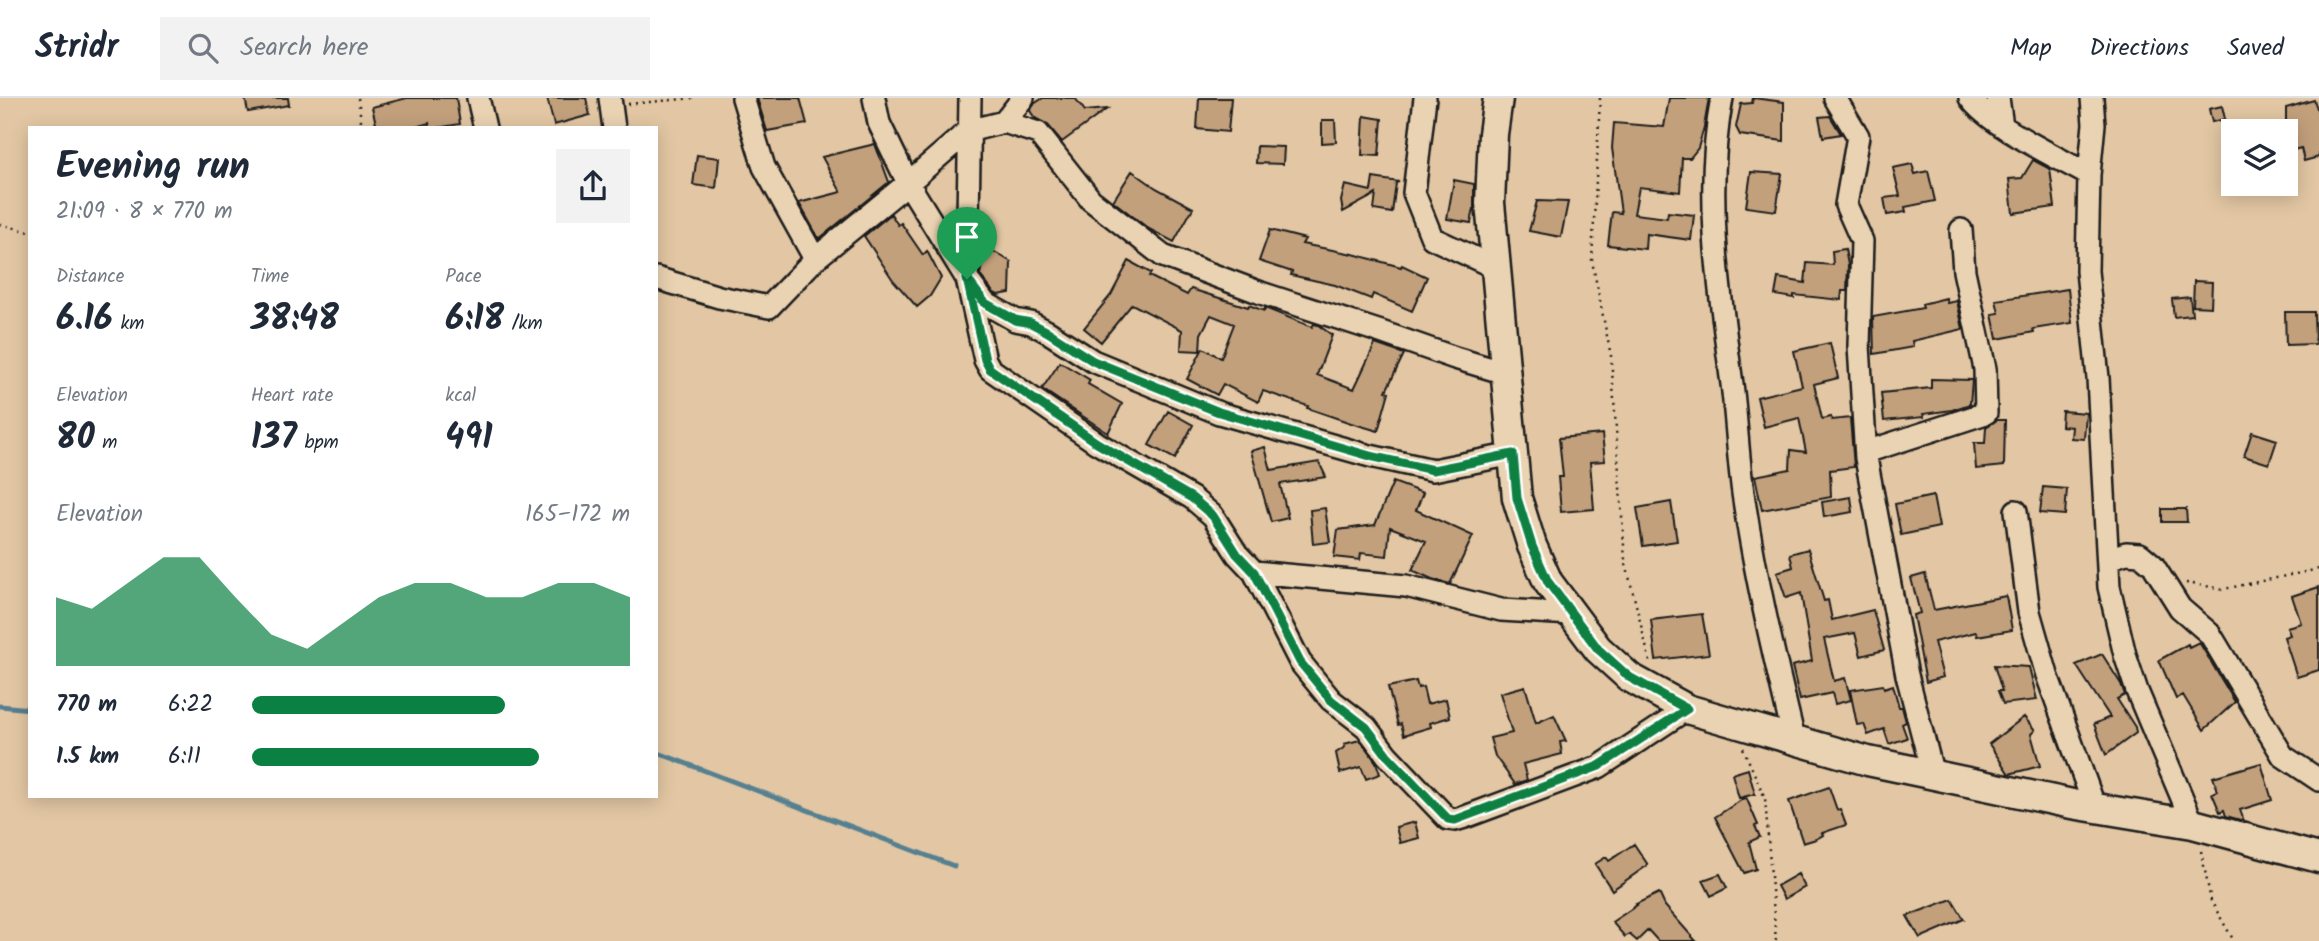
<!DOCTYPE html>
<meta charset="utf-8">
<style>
:root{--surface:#fff;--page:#f2f2f3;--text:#1f2937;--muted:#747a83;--line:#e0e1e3;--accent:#0b8043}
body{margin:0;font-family:Kalam,sans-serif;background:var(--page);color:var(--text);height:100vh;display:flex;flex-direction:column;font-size:26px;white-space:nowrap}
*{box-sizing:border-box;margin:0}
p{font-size:23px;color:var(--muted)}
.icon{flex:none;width:38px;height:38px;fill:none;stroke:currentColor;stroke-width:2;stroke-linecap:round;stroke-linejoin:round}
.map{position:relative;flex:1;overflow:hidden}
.details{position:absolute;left:28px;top:28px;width:630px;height:672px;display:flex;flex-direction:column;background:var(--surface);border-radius:0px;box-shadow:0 4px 18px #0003}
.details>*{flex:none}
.fabs{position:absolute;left:2221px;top:21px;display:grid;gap:14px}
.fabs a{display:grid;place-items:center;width:77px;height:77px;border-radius:0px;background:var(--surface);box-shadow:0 4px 18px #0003;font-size:35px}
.pin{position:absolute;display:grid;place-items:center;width:60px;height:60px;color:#fff;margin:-72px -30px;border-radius:50% 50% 50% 0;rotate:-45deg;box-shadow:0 0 7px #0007}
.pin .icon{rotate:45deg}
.round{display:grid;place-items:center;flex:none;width:74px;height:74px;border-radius:0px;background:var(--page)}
.summary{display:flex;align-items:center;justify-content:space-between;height:119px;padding:0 28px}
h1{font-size:38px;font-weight:700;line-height:52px}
.metrics{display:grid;grid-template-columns:repeat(3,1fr);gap:10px;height:119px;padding:7px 28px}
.metrics div{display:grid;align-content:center}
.metrics b{font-size:35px;font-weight:700}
.metrics small{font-size:19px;font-weight:400}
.metrics p{font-size:19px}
.chart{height:196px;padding:14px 28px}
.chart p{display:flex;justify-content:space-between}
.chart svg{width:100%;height:126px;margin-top:7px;fill:var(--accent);opacity:.7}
ul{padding:0 28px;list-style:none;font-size:23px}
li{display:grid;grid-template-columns:112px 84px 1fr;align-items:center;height:52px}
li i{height:18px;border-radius:9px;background:var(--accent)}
header{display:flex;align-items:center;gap:42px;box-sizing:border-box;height:98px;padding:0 35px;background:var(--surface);border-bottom:2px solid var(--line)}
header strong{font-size:33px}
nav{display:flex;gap:38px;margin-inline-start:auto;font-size:24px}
.search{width:490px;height:63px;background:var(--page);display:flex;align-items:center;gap:18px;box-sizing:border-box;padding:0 24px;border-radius:0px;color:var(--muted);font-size:26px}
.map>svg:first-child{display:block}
</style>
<header>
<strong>Stridr</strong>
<div class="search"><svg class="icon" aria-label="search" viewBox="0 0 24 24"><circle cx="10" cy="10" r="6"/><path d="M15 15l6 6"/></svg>Search here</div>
<nav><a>Map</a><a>Directions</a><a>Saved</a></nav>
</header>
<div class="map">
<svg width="2319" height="843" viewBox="0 0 2319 843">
<rect width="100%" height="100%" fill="#e3c7a4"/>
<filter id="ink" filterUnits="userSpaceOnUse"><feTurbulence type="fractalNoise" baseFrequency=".0143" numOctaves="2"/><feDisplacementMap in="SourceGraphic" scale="14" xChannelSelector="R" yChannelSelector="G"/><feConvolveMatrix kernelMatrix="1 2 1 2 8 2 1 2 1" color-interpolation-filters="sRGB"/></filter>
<g filter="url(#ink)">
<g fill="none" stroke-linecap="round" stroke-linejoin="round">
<path stroke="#568090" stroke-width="5" d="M0 608 30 611
M656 654 954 768"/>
</g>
<path fill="#c3a07c" stroke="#1c1c1c" stroke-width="2" d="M245 0H288L289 7 248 14Z
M407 0H456L460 26 437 30H430L429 25 412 30H377L372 9Z
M547 0H586L590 17 554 27Z
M757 0H800L807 26 767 33Z
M1043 0H1075L1085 13 1107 11 1062 44 1048 27 1035 20 1030 13 1034 6Z
M1199 0H1231L1228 34 1197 31Z
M1669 0H1709L1704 29 1698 50 1690 60H1682L1680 94 1639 89 1634 116 1667 120 1668 114 1694 117 1691 142 1646 136 1645 151 1608 147 1612 114 1621 115 1612 50 1614 25 1664 29Z
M1753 0 1784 4V43L1740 37 1736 29 1741 6 1752 5Z
M2314 2 2319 16V59L2304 63 2301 50 2286 54V10Z
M2222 8 2225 21 2212 24 2209 11Z
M1364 18 1382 21 1379 58 1362 57Z
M1830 18 1841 36 1823 39 1819 19Z
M1322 22H1335L1336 44 1322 45Z
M875 46 889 84 819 141 799 105 841 94 822 59Z
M1257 48 1284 49 1283 66 1256 65Z
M697 57 719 60 716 90 693 87Z
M2033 62 2050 71 2055 109 2013 115 2009 81 2022 80Z
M1912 66 1915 76 1928 73 1935 103 1905 109 1906 114 1887 117 1884 100 1900 98 1893 70Z
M1132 73 1156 90 1193 110 1174 144 1149 131 1113 103Z
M1751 74 1782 76 1776 113 1746 109Z
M1373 80 1399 84 1396 85 1392 115 1374 112 1376 96 1343 114 1341 103 1345 87 1371 93Z
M1454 82 1474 86V110L1471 125 1447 121Z
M1537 103 1568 104 1561 139 1529 133Z
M891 116 898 127 901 125 923 157 927 153 941 180 930 198 917 209 893 182 864 138Z
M1270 132 1305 141 1302 146 1353 156 1401 169 1402 167 1427 179 1412 213 1373 196 1371 201 1335 187 1291 177 1292 174 1259 163Z
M985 148 1011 164 1010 195 998 197 994 195 980 177Z
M1845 151 1848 167 1847 193H1842L1841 202 1794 197V200L1775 197 1778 180 1805 185 1807 165 1833 167 1832 153Z
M1129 163 1151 175 1149 178 1187 197 1191 191 1248 209 1249 207 1264 213 1265 210 1312 229 1314 226 1318 227 1332 237 1317 277 1354 291 1375 246 1404 256 1386 293 1389 294 1378 333 1351 325 1307 310 1308 308 1263 293 1258 304 1223 286 1217 297 1187 281 1203 250 1221 260 1234 226 1211 217 1201 236 1200 253 1181 252 1182 232 1132 206 1101 244 1084 230 1111 197Z
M2194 183 2212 184 2211 209 2193 208Z
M2068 191 2072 225 2033 231 2034 234 1997 241 1992 216 1999 215 1996 202Z
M2190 199 2192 217 2174 219 2172 201Z
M1946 200 1947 205 1957 203 1963 231 1912 243 1913 249 1874 256 1873 219 1923 210 1922 206Z
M2285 214H2314L2315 246 2286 247Z
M1830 245 1838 280 1814 286 1822 321 1831 319 1832 322 1850 320 1854 369 1830 372 1831 399 1762 412 1755 378 1790 371 1791 352 1806 354 1799 320 1764 329 1757 299 1802 288 1794 253Z
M1060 264 1090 282 1088 286 1122 306 1108 335 1042 291Z
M1931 281 1972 282 1970 306 1952 312 1923 316 1924 319 1884 323 1881 295 1931 290Z
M1168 313 1193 327 1175 361 1149 347Z
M2062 313 2086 315 2084 341 2071 340 2072 329 2061 328Z
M1997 322H2005L2004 368 1976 371 1974 345H1985L1986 329Z
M2252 334 2277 342 2269 366 2244 358Z
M1602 336 1605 363 1590 364 1594 411 1561 414 1558 379H1563L1559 340Z
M1265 349 1271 372 1319 364 1326 379 1280 386 1288 420 1271 424 1251 353Z
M1393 384 1423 395 1416 412 1473 438 1450 486 1432 481 1412 472 1426 443 1390 429 1387 458 1361 455 1360 462 1334 459 1338 432 1375 427Z
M2043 389 2067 391 2065 417 2040 415Z
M1933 398 1939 429 1901 437 1895 406Z
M1851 399 1853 414 1824 419 1822 404Z
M1671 404 1677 443 1643 448 1637 410Z
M1325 410 1330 444 1313 446 1310 412Z
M2162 411H2186L2187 424H2162Z
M1808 451 1824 503 1828 502 1832 522 1873 512 1884 552 1861 558 1855 535 1824 541 1834 583 1845 580 1851 602 1835 606 1832 595 1800 602 1792 568 1812 563 1801 495 1786 500 1777 474 1793 469 1790 456Z
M1925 476 1934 512 2006 498 2012 532 1977 538 1976 534 1934 544 1943 579 1926 584 1913 517 1920 515 1911 480Z
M2319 489V572L2297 579 2284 539 2290 537 2287 529 2301 525 2292 498Z
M1702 516 1709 556 1656 562 1651 522Z
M2199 544 2235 604 2204 632 2183 597 2176 601 2159 562 2188 546 2189 549Z
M2102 556 2121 586 2125 597 2117 601 2135 629 2136 635 2106 657 2094 626 2110 619 2076 567Z
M1994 567 2029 569 2037 602 2003 606 1998 593H2002Z
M1416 583 1418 590 1423 589 1427 606 1446 601 1450 619 1430 625 1431 629 1404 637 1401 626 1398 627 1388 589Z
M1883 587 1884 590 1893 587 1899 609H1902L1906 624 1902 626 1907 640 1889 646 1884 631 1868 637 1864 626 1857 627 1850 592Z
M1525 588 1536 625 1554 617 1566 643 1560 644 1562 656 1523 666 1527 682 1515 686 1495 658 1490 640 1512 635 1500 595Z
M2024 619 2035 632 2031 636 2040 668 2009 676 1989 646Z
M1360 642 1376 664 1380 676 1366 681 1361 669 1340 675 1336 655 1345 649 1344 646Z
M2261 665 2272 702 2240 712 2244 723 2226 718 2224 712 2220 714 2212 695 2218 693 2213 679Z
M1748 671 1755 696 1739 700 1732 676Z
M1829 689 1837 712 1840 711 1846 727 1822 735 1823 737 1816 741 1803 745 1789 703Z
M1746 699 1758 727 1755 728 1760 739 1749 744 1756 771 1744 775 1715 719Z
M1415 724 1419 740 1400 745 1396 729Z
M1634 746 1648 767 1612 792 1595 766 1606 759 1609 763Z
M1720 776 1727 790 1711 798 1703 782Z
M1798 776 1805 789 1784 801 1777 788Z
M1659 795 1665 808 1696 843H1658L1648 832 1637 843 1629 836 1625 839 1612 824 1637 807 1636 806Z
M1952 801 1964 821 1920 840 1907 818Z"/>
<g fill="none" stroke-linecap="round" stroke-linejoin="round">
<g stroke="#1c1c1c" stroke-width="26">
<path id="minor" d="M478 0 485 30
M610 0 614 30
M743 0 764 69 815 161 908 85 968 33 1004 24 1038 35 1091 102 1163 158 1261 195 1378 233 1455 260 1505 275
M874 0 879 25 908 85 967 181 985 205 1015 222 1031 225 1048 234 1093 263 1219 315 1370 358 1433 372 1513 356
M970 0 967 181 985 262 990 271 1097 345 1192 400 1213 418 1237 456 1254 474 1300 564 1331 602 1366 629 1387 657 1448 721 1455 722 1465 719 1599 669 1687 611
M1425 0 1414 95 1432 140 1496 170
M1722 0C1704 93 1719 192 1732 286 1737 324 1738 363 1744 402 1756 482 1775 562 1794 641
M1835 0 1858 38 1846 107 1862 143 1859 248 1866 360 1907 577 1933 677
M1970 0C1990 28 2057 59 2089 77
M1998 0 2002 28
M2092 0 2094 26 2089 77 2087 173 2098 280 2109 489 2125 557 2137 593 2193 726
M1004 24 1023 0
M656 180 719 199 769 209 815 161
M1866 354 1986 315 1985 271 1964 173 1961 132
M2016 413 2029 514 2047 577 2095 710
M2108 461 2126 455 2140 456 2153 467 2180 510 2210 536 2283 658 2319 682
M1254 474 1406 488 1501 512 1572 516"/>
</g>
<g stroke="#1c1c1c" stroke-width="33">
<path id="major" d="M1498 0 1493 36 1490 105 1517 400 1532 448 1548 484 1598 551 1629 579 1687 611 1732 624 1868 663 2072 706 2193 726 2319 760"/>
</g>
<path stroke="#1c1c1c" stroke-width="2.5" stroke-dasharray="2 5" stroke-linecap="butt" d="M358 0 362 30
M1600 0 1592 163 1611 258 1625 462 1650 564
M628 6 694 0
M0 126 30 134
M2186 485 2224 491 2319 471
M1743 650 1765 700 1776 843
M2201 753 2211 803 2234 843"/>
<use href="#minor" stroke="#ead3b2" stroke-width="21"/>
<use href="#major" stroke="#ead3b2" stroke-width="28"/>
</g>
</g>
<g fill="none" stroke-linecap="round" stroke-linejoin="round" filter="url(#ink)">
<g stroke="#fff" stroke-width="14">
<path id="route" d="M967 181 985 205 1015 222 1031 225 1048 234 1093 263 1219 314 1370 358 1433 372 1513 356 1517 400 1532 448 1548 484 1598 551 1629 579 1687 611 1599 668 1455 722 1448 721 1387 657 1366 629 1331 602 1300 564 1254 474 1237 456 1213 418 1192 400 1097 345 990 271 985 262Z"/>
</g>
<use href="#route" stroke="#0b8043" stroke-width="9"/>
</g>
</svg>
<div class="fabs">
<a><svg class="icon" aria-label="layers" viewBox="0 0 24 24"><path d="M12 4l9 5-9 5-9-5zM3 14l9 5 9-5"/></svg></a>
</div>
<div class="pin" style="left:967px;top:181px;background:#1e9e55"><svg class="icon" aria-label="arrive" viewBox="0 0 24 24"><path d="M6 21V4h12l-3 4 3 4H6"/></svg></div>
<section class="details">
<div class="summary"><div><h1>Evening run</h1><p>21:09 · 8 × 770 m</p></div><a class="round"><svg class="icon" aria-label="share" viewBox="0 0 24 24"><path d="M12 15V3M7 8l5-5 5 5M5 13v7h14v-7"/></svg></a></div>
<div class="metrics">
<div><p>Distance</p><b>6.16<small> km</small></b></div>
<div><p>Time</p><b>38:48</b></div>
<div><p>Pace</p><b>6:18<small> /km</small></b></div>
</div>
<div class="metrics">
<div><p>Elevation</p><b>80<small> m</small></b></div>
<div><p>Heart rate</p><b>137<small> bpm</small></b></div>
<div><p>kcal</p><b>491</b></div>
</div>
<div class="chart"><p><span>Elevation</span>165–172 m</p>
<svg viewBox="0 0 160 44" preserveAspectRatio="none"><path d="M0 44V20L10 24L20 15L30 6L40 6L50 20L60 33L70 38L80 29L90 20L100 15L110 15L120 20L130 20L140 15L150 15L160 20V44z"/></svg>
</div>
<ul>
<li><b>770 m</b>6:22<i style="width:67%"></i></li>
<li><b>1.5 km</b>6:11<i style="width:76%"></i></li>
</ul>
</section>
</div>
